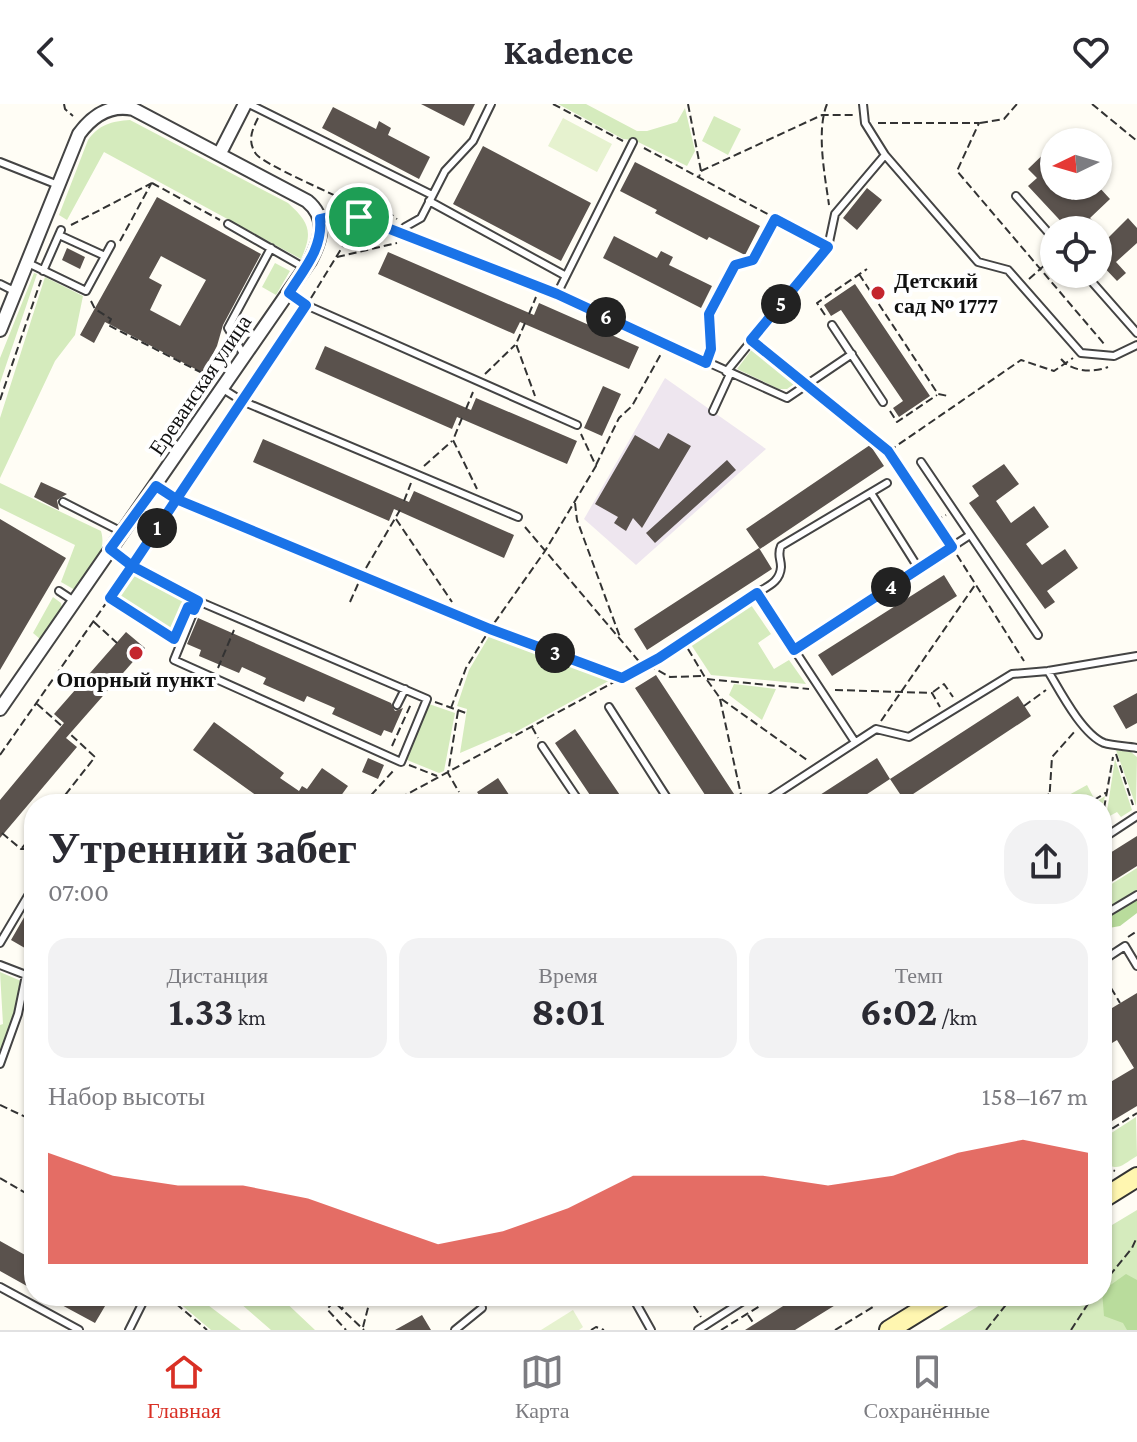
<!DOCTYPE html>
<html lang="ru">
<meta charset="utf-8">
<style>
:root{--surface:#fff;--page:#f2f2f3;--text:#2b2b33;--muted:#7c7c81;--line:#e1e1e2;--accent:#d93025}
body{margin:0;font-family:"Crimson Pro",serif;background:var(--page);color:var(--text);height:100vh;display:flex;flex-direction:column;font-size:30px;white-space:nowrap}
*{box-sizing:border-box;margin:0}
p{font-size:26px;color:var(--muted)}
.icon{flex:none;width:44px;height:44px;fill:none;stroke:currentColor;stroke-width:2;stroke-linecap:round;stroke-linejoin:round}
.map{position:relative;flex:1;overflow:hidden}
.details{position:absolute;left:24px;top:690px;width:1088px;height:512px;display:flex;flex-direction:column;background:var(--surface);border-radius:32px;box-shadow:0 2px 6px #0004}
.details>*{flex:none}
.needle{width:52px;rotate:265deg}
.buttons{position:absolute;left:1040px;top:24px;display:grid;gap:16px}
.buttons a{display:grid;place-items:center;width:72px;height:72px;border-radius:50%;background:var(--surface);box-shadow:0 2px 6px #0004;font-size:40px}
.pin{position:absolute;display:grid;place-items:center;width:68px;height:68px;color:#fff;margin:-34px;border:4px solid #fff;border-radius:50%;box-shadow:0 2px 8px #0007}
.km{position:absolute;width:40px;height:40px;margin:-20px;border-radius:50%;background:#222;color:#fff;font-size:22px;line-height:40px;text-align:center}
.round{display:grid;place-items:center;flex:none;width:84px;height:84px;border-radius:32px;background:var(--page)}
.headline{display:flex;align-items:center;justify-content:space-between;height:136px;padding:0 24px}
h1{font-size:44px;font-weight:700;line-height:60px}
.metrics{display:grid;grid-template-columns:repeat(3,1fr);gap:12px;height:136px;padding:8px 24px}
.metrics div{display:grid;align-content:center;border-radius:20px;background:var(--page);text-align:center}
.metrics b{font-size:40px;font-weight:700}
.metrics small{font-size:22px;font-weight:400}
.metrics p{font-size:22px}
.chart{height:224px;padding:16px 24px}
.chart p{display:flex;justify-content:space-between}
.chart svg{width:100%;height:144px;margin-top:8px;fill:var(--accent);opacity:.7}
header{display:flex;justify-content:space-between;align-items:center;height:104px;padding:0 24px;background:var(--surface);font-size:36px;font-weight:700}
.tab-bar{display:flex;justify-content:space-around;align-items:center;height:112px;border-top:2px solid var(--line);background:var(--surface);font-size:22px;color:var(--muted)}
.tab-bar a{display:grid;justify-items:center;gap:4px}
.tab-bar .current{color:var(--accent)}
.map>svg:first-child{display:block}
</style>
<header><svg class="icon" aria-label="back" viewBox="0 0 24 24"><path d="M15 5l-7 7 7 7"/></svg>Kadence<svg class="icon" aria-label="heart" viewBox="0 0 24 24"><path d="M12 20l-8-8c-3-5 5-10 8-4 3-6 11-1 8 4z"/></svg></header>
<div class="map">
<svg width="1137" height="1226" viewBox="0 0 1137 1226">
<rect width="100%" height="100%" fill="#fffdf5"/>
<path fill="#eee6ef" d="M665 274 766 345 636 461 584 415Z"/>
<path fill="#d5ebbd" d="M558 0H586L637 27H647L677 18 685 4 695 47 687 62 634 36 623 35Z
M714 12 741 25 728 51 702 37Z
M130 16 288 99C310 119 313 128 301 155L104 48 67 116 59 111 88 36C98 21 112 17 130 16Z
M275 159 290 167 276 191 262 183Z
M34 169 37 170 0 279V254Z
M45 173 83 192 75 231 55 257 0 374V314Z
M753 244 797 278 787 285H779L737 265Z
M0 379 101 427C108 450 88 467 75 486L61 478 75 441 0 404Z
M134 468 187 495 172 529 117 493Z
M53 493 61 499 63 509 59 515 55 514 40 535 33 529Z
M751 501 771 530 758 539 774 565 789 556 806 580 711 571 690 539Z
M491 529 614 574 512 630 509 628 460 649 467 605 457 602 469 566Z
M734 580 776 585 762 616 729 591Z
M429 600 455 609 444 667 439 669 407 656Z
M1116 646 1131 648 1137 653 1136 702Z
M1115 655 1132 706 1121 713 1117 708 1106 714Z
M1087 681 1096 698 1105 692 1102 705V700H1060L1058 697Z
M1137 764V786L1102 807V786Z
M0 868 21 877 16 908 0 953V921L3 920Z
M1136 1013 1137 1052C1120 1062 1118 1069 1102 1056V1035Z
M1137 1106V1226H939L995 1192H1102V1127Z
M171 1192H196L241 1226H211Z
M232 1192H279L315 1226H271Z"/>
<path fill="#b9dc9c" d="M1137 797V809L1120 822 1109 824 1105 841H1102V808L1122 806 1125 798Z
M1126 1170 1137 1176V1226H1127L1123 1219 1104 1212 1102 1187Z"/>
<path fill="#e6f2cf" d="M563 14 612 40 597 68 548 42Z
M573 1206 583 1223 579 1226H541Z"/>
<path fill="#5a524d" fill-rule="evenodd" d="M421 0H475L464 22Z
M333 3 376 25 379 17 391 24 388 31 430 53 419 75 322 24Z
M1054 40V82H1059L1072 96 1086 82H1098L1110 95 1090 114 1108 134 1128 114 1137 124V139L1116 158 1126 169 1117 177 1098 157V126H1069L1028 82 1037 74 1028 65Z
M483 42 591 99 561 157 453 100Z
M635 58 760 122 745 151 709 133 707 136 678 121 655 109 657 106 620 87Z
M867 84 882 96 857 126 843 114Z
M157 93 261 150 223 221 217 242 203 269 105 218 94 239 80 231ZM161 152 206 176 180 222 150 206 162 181 149 174Z
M614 132 657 154 661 147 673 153 669 161 712 182 701 204 603 154Z
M67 144 85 153 80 165 62 156Z
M388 148 534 211 539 199 639 243 629 265 520 218 514 230 378 170Z
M855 180 930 292 899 313 893 304 903 297 841 206 831 212 824 201Z
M325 242 471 306 476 294 577 337 567 360 457 313 452 325 315 265Z
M603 282 621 290 602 332 584 324Z
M668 329 691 342 642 424 633 414 626 427 614 419 618 413 595 400 635 331 659 345Z
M263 335 409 398 414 387 514 431 504 454 394 405 389 417 253 358Z
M870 341 884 362 760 445 746 425Z
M727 356 736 366 655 439 646 429Z
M1004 360 1019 380 996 397 1011 419 1034 402 1049 423 1026 440 1042 461 1065 445 1078 464 1047 487 1055 498 1045 505 969 399 979 392 972 382Z
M41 378 67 390 57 396 59 406 34 393Z
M0 415 66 454 0 566Z
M759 444 772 465 647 546 634 525Z
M944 471 957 492 832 572 818 551Z
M198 514 391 599 395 607 403 604 392 629 384 626 381 632 332 610 335 604 307 592 304 598 263 580 266 574 242 563 239 569 199 552 201 546 187 540Z
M126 528 145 544 66 634 77 643 0 734V696L64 619 54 610Z
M656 571 738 696 731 700H711L635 584Z
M1137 589V619L1126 625 1113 602Z
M1018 592 1031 612 904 696 890 675Z
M214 618 284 669 280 674 299 687 302 682 307 685 322 664 348 682 335 700H268L193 646Z
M575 625 626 700H596L555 639Z
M368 654 384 661 378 675 362 668Z
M877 654 890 675 852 700H806Z
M498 674 515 700H485L477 688Z
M1137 732V762L1102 784V754Z
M34 796V841L30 847 11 836Z
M1137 889V1002L1102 1023V983L1134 964 1117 936 1102 945V910Z
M0 1137 34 1156V1186L0 1167Z
M45 1192H99L108 1197 95 1219Z
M799 1192H850L795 1226H745Z
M422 1211 431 1226H395Z"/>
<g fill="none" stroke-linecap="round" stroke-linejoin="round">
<g stroke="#444" stroke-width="10">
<path id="lane" d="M249 0 432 91
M885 51 978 158 1008 166 1081 249 1114 252 1137 241
M0 58 58 81
M1016 92 1054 135
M429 97 566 172
M320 115 346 109 390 124 557 190 787 294 852 250
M228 120 305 164
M402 129 405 123 421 114 445 67 473 37 491 0
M59 131 105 152
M28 159 86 187 111 141
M43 167 61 126
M1085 170 1137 229
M0 180 16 188
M289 189 306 201 577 321
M557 190 633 38
M832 221 883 298
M245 253 228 224 271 144
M706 259 711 245 709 210 735 161
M726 268 828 143 835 110 885 51 865 19 863 0
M223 285 242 297 518 413
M713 307 730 270
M921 358 1038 531
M156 382 176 395 464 515
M871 389 919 465
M63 398 122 428
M111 446 132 462 198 497 427 595 401 658 174 556 198 497
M59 487 74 497
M757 489C768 482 780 478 781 463 781 454 777 451 781 442L887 379
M794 546 970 431
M659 554 757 489 855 638
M1048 567C1060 587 1082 630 1104 639 1114 642 1127 642 1137 644
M397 601 405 585
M609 603 671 700
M542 642 581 700
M464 695 467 700
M761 700 876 625 909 633 1012 570 1048 567 1137 552
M1102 735 1137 712
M1102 812 1137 791
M0 839 29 790
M1102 857 1125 842 1137 862
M0 861 26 871 18 910 0 960
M0 1183 79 1226
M632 1192 651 1226
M911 1192 918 1204
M129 1226 146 1192
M455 1226 482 1204
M698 1226 751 1192"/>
</g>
<g stroke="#444" stroke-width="16">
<path id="street" d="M220 49 245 0
M0 226 79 30C93 11 110 0 133 5L307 97C328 114 321 136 310 157L0 605"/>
</g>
<g stroke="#333" stroke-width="22">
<path id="secondary" d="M1102 1095 1137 1073
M889 1226 944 1192"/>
</g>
<path stroke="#333" stroke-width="2" stroke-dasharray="8 4" stroke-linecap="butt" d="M64 0 65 5 73 12
M553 0 623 37
M688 0 701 67 699 73
M827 0C816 27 825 72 829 101
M1092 0 1137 37
M258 14C252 26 247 37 256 50 263 60 335 91 351 99
M878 19H979L957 67 1105 241
M980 19 1004 15 1017 0
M644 44 818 137
M701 67 822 11H855
M152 79 220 116
M375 108 387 107 397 115
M71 121 152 79
M120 137 151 80
M337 153 397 139
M744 158 753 156 774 117
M859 170 938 290 948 292
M1029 175 1054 153
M311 194 354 124
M91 197 95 205 111 215 108 221 214 275
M529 210 536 193
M825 211 817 199 867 165
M525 219 516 240 535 292
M761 244 800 274
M1061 255C1072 268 1093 269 1108 263
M485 270 515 241
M815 286 888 347 947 435
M249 287 301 209
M0 296 41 176
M466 305 473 288
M890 307 897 318 937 291
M462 314 453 336 477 385
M889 347 1021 256 1054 267 1073 254
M596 361 619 314 632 302 661 250
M424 362 452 337
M182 386 236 305
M404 397 411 379
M575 399 577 416 620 533
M396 415 452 498
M935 417 946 411
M525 423 642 561
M957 451 1024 557
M138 453 169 405
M366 464 400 406
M110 494 172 535
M350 498 358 480
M94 518 117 539
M473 518 621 573
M688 545 706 575 809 585
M648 561 670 573 702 572
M218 564 234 526
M707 576 720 594 807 656
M835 586 932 589 940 603
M933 588 944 580 953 593
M720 595 743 700
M435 598 466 609
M37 600 63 623
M1024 602 1046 586
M451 604 466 564 490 525 545 447 596 362 581 330
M458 607 448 669 459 688
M881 617 975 481
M532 623 538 634
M392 642 411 600
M1116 650 1133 701
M0 651 125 472
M409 661 437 672
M1094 696 1107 688
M58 700 95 653 69 629
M363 700 394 666
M389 700 649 559
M1033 700 1049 690
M1049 700 1052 653 1076 626
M1102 716 1113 653
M2 729 21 745H34
M22 744 34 730
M1128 833 1137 827
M1111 884 1120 899
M0 1001 34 1017
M1102 1031 1137 1009
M1102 1065 1107 1064 1115 1067
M0 1074 34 1094
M1102 1181 1132 1144 1137 1133
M167 1192 207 1226
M328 1192 364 1226
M337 1192 343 1205
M687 1192 701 1213
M797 1192 798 1193
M334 1198 327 1205 346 1226
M748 1211 754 1220
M363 1223 371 1192
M591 1226 596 1223 604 1226
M721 1226 776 1192
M835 1226 891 1192
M986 1226 1013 1192
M1071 1226 1093 1192"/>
<use href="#lane" stroke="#fff" stroke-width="6"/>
<use href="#street" stroke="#fff" stroke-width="12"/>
<use href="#secondary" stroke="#fff6b0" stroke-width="18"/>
</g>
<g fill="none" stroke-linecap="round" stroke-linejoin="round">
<g stroke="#fff" stroke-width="16">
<path id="route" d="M359 113 346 109 320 115C323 144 304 165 289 189L306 201 132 462 198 497 194 506 188 503 174 535 110 494 132 462 110 445 156 382 176 395 490 525 622 574 659 554 757 489 794 546 952 443 888 347 751 236 828 143 775 115 753 156 735 161 709 210 711 245 706 259 557 190 359 113"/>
</g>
<use href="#route" stroke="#1a73e8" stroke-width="10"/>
</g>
<g fill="#c4262e" stroke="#fff" stroke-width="3">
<circle cx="878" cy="189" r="8"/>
<circle cx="136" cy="549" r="8"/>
</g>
<g text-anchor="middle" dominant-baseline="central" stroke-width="8" stroke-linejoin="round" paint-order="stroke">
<g font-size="22" font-weight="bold" fill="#111" stroke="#fff" text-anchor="start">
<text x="894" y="176">Детский<tspan x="894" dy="25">сад № 1777</tspan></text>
<text x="136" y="575" text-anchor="middle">Опорный пункт</text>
</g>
<g font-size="22" fill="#111" stroke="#fff">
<text transform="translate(200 281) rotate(-56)">Ереванская улица</text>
</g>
</g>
</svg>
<div class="buttons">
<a><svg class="needle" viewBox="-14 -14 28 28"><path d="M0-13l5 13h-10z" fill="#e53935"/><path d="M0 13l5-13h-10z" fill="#7c7c81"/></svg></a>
<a><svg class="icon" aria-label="locate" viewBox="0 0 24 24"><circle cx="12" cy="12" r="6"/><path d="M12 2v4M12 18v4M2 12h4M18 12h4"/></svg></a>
</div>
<div class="pin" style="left:359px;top:113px;background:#1e9e55"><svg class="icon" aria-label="arrive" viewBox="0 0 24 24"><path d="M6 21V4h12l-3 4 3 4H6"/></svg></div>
<b class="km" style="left:157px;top:424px">1</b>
<b class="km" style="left:555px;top:549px">3</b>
<b class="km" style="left:891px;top:483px">4</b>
<b class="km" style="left:781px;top:200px">5</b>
<b class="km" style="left:606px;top:213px">6</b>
<section class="details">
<div class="headline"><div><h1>Утренний забег</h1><p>07:00</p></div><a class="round"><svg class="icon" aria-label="share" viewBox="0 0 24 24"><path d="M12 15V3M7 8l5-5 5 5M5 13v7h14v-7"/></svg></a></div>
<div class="metrics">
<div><p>Дистанция</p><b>1.33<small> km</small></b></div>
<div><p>Время</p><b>8:01</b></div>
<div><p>Темп</p><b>6:02<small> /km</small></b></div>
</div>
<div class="chart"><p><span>Набор высоты</span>158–167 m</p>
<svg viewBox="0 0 160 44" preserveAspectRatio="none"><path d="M0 44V10L10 17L20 20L30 20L40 24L50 31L60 38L70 34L80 27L90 17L100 17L110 17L120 20L130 17L140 10L150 6L160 10V44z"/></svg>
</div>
</section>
</div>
<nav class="tab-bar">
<a class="current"><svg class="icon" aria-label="home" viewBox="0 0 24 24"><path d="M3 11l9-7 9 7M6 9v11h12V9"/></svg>Главная</a>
<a><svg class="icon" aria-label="map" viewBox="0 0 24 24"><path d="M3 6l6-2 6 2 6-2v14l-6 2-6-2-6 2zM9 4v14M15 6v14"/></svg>Карта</a>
<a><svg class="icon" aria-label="saved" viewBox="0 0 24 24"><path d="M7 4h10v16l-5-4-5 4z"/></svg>Сохранённые</a>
</nav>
